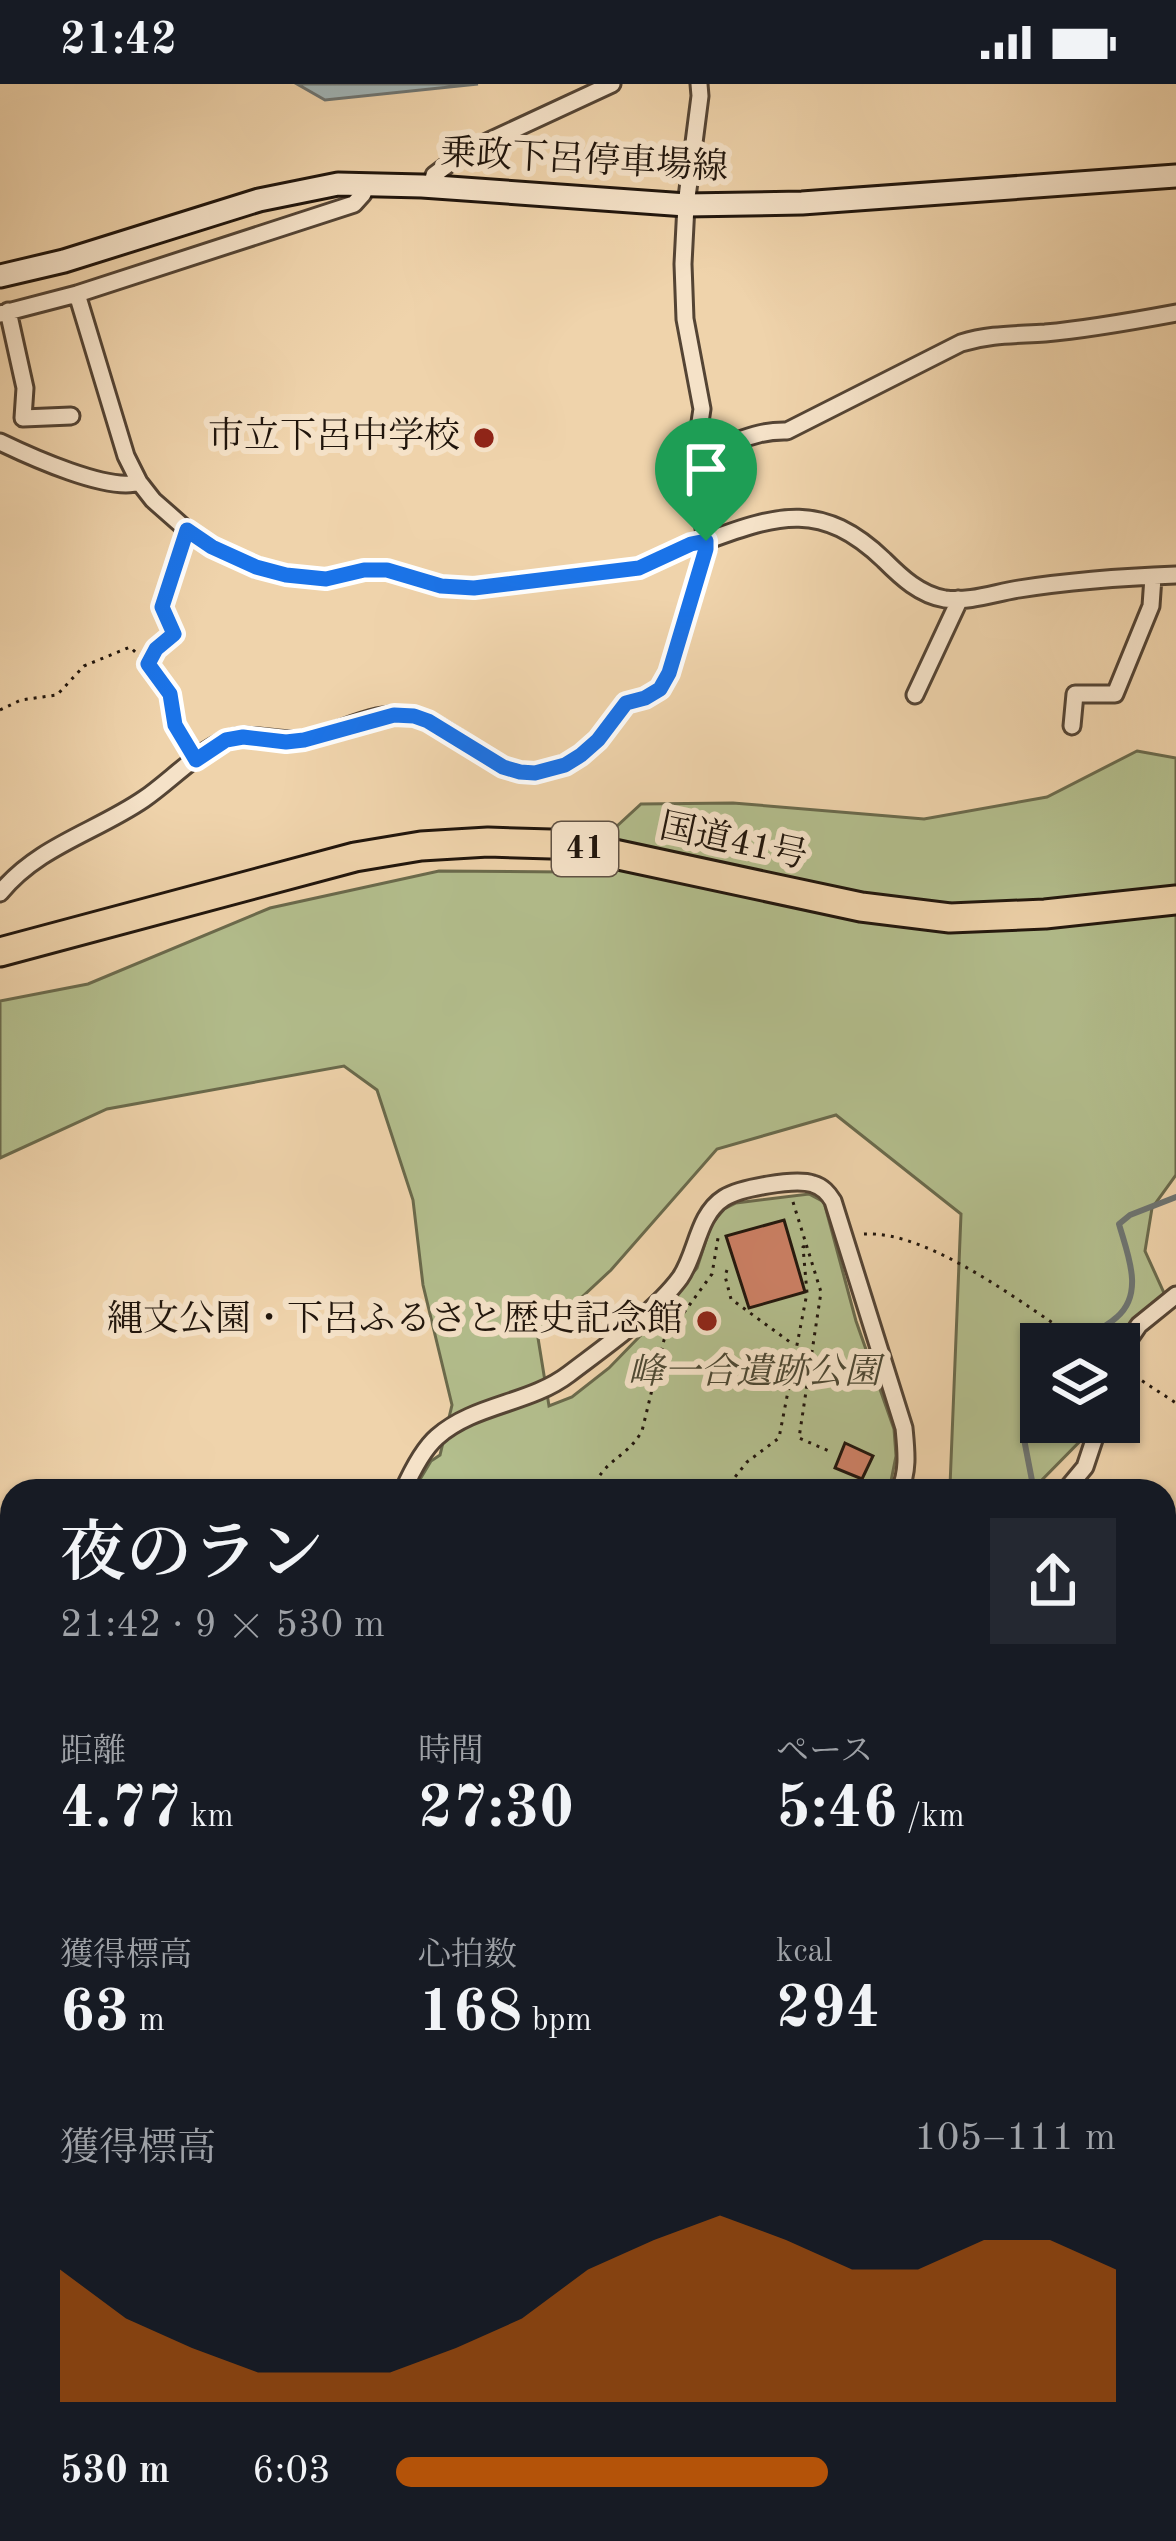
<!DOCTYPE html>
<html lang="ja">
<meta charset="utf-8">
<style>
:root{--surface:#171b24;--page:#242831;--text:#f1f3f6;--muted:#9ea1a6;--accent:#b45309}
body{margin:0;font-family:"Old Standard TT","Noto Serif JP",serif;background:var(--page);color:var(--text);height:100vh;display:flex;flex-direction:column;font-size:45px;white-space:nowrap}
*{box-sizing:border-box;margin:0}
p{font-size:39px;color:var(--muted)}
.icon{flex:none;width:66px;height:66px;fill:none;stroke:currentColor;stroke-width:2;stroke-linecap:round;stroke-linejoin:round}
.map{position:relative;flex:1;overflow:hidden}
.details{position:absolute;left:0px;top:1395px;width:1176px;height:1062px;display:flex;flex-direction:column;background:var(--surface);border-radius:36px 36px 0 0;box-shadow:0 3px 9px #0004}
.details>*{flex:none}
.tools{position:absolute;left:1020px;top:1239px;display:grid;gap:24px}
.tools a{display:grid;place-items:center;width:120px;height:120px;border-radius:0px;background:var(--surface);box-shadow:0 3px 9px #0004;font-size:60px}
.pin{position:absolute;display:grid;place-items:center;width:102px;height:102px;color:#fff;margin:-123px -51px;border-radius:50% 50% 50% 0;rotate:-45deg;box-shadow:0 0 12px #0007}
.pin .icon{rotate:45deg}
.round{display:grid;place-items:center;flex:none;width:126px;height:126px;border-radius:0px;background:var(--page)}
.head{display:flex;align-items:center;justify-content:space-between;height:204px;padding:0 60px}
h1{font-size:66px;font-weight:600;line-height:90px}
.stats{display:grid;grid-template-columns:repeat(3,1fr);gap:18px;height:204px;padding:12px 60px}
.stats div{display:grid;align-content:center}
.stats b{font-size:60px;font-weight:600}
.stats small{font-size:33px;font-weight:400}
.stats p{font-size:33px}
.chart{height:336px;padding:24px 60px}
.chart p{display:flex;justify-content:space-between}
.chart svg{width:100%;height:216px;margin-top:12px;fill:var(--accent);opacity:.7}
ul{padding:0 60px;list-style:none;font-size:39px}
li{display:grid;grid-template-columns:192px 144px 1fr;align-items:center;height:90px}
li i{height:30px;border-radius:15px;background:var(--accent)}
.status{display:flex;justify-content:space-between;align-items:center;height:84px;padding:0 60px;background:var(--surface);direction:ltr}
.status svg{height:33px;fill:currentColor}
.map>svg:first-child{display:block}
</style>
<div class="status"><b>21:42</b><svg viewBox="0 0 49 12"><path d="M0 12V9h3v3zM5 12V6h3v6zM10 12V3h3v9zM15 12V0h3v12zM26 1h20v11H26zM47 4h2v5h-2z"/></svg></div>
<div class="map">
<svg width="1176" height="2457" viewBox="0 0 1176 2457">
<rect width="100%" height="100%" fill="#efd3ab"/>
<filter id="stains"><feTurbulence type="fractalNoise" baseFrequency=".00167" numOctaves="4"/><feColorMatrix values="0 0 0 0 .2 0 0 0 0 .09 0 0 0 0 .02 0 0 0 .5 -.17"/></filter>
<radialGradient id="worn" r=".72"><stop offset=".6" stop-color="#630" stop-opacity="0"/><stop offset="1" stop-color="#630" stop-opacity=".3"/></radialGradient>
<path fill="#b3be8d" stroke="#6a6a4c" stroke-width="3" d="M1137 667 1176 674V1091L1152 1124 1145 1167 1169 1220 1138 1251 1119 1289V1260H1041V1338H1094L1089 1348 1031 1407H946L950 1402 961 1130 836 1031 717 1065 611 1186 538 1254 549 1322 572 1313 609 1284 640 1252 697 1184 711 1141 724 1125 736 1119 809 1110 824 1118 856 1237 894 1345 896 1372 891 1397 885 1407H413L431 1377 440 1371 452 1321 423 1201 413 1116 377 1006 344 982 107 1025 0 1074V917L88 900 270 824 439 787 567 788 641 720 733 719 924 735 1047 713Z
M12 1701V2445H1164V1918L1176 1920V2207L1165 2225 1176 2234V2457H0V1717Z"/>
<path fill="#a0b4b6" stroke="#6d7472" stroke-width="3" d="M297 0H478L325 16Z"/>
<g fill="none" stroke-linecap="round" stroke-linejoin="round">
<path stroke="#6d7472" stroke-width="6" d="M1090 1260C1098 1242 1104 1245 1117 1233 1145 1209 1127 1169 1119 1140L1130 1131 1176 1113
M1034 1407 1024 1355 1041 1334
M1164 1611 1176 1625"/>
</g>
<path fill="#ce8166" stroke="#20150c" stroke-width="3" d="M784 1136 805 1208 749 1224 726 1152Z
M845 1359 873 1372 862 1395 835 1384Z"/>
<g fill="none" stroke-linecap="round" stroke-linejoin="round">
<g stroke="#544434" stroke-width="21">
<path id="street" d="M699 0 700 12 686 121 683 180 685 235 702 325 698 351V406L706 457C779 430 822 417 884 476 901 493 920 511 945 515 971 518 994 509 1019 505 1070 497 1124 493 1176 491
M431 103 434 91 463 69 612 0
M8 227 25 304 23 334 71 332
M0 230 77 210 354 120 363 110 366 99
M0 358C29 372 110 409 139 398
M698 368C733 362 752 346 787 347L961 259C990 250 1015 251 1045 249 1089 245 1133 237 1176 229
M915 611 958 519V515
M1072 642 1075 610H1115L1151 522 1153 493
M0 809C38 762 96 748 144 715 169 698 198 667 226 656 251 646 281 660 307 655 341 648 378 624 413 632 452 640 498 694 536 689 566 684 593 666 610 640 615 634 619 623 627 619 632 616 639 617 644 614 658 609 662 601 669 589L707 465 706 457 691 460 639 484 474 504 441 502 387 486H364L325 495 286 491 256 483 212 463 187 446 153 416 139 398 126 372 77 210
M1119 1270 1139 1241 1176 1211
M403 1407C411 1389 422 1366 437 1353 474 1320 530 1320 569 1290 603 1264 655 1228 680 1194 697 1170 697 1131 724 1114 740 1104 795 1094 813 1100 823 1103 828 1109 833 1117L904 1344C906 1365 909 1388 899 1407
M1065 1407 1085 1383 1100 1338
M1164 1893 1176 1901
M1164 2017 1176 2041
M536 2457 538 2445
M613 2457 614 2445
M749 2457 758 2445"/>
</g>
<g stroke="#20150c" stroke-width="27">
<path id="secondary" d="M0 192 64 177 259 116 338 100 422 102 686 121 802 119 1176 92
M1164 1665 1176 1663
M0 1699 12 1696"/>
</g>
<g stroke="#20150c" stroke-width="33">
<path id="highway" d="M0 868 355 773 421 762 488 758 551 760 600 767 861 823 950 834 1045 830 1176 816"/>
</g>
<path stroke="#20150c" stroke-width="3" stroke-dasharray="3 6" stroke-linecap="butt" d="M182 465 162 523 174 550 156 565 148 580 170 610 175 641 183 658
M0 626 21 616 57 611 84 582 130 563 147 579
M793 1118 821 1208 799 1354 829 1367
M864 1150C930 1146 1028 1224 1084 1260
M727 1186 725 1192 731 1215 794 1261
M1127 1287 1176 1319
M591 1407C606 1373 626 1375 642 1347L664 1256 712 1190 718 1154
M657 1407 665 1401 682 1407
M724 1407 747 1378 779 1354 807 1209 803 1163 806 1162
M0 2106 12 2100
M0 2158 12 2157
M0 2238 7 2211 12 2204"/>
<use href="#street" stroke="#f5e2c8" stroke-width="15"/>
<use href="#secondary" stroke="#f5e2c8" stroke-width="21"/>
<use href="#highway" stroke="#efd3ab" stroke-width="27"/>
</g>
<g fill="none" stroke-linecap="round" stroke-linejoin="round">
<g stroke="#fff" stroke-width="24">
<path id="route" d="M187 446 212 463 256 483 286 491 326 495 364 486H387L441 502 474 504 639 484 691 460 706 457V465L669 589 660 605 645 614 626 619 598 656 581 671 565 681 535 689 520 688 503 683 428 637 414 632 394 631 304 656 286 658 243 653 226 656 196 676 175 641 170 610 148 580 156 565 174 550 162 523Z"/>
</g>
<use href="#route" stroke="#1a73e8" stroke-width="15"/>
</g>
<g fill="#8f2418" stroke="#f5e2c8" stroke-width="4.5">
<circle cx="484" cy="354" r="12"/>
<circle cx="707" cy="1237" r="12"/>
</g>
<g text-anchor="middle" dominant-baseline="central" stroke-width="12" stroke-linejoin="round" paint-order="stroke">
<rect fill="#f5e2c8" stroke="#605244" stroke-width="3" x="552" y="738" width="66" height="54" rx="9"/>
<g font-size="33" font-weight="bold" fill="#20150c">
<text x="585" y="765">41</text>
</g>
<g font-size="36" fill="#20150c" stroke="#f5e2c8">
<text transform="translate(584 78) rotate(3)">乗政下呂停車場線</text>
<text transform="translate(733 759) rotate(12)">国道41号</text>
</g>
<g font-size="36" fill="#20150c" stroke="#f5e2c8" text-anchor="end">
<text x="460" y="354">市立下呂中学校</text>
<text x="683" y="1237">縄文公園・下呂ふるさと歴史記念館</text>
</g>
<g font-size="36" font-style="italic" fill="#4c4833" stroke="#f5e2c8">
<text x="754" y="1290">峰一合遺跡公園</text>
</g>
</g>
<rect width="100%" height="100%" filter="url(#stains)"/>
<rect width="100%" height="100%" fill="url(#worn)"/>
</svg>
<div class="tools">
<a><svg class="icon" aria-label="layers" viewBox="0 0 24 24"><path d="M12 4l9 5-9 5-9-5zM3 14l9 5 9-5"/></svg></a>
</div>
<div class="pin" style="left:706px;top:457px;background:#1e9e55"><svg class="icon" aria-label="arrive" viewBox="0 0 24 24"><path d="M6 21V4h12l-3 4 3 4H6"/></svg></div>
<section class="details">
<div class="head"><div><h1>夜のラン</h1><p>21:42 · 9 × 530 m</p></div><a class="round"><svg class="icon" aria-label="share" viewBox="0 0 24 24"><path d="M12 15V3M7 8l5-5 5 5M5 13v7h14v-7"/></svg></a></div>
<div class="stats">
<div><p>距離</p><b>4.77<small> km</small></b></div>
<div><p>時間</p><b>27:30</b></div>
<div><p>ペース</p><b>5:46<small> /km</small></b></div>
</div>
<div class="stats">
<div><p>獲得標高</p><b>63<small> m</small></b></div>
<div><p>心拍数</p><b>168<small> bpm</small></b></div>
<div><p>kcal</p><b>294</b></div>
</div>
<div class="chart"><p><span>獲得標高</span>105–111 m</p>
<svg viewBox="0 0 160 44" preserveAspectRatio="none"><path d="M0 44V17L10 27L20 33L30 38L40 38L50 38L60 33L70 27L80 17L90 11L100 6L110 11L120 17L130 17L140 11L150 11L160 17V44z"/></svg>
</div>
<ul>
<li><b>530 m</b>6:03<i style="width:60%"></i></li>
</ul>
</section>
</div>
